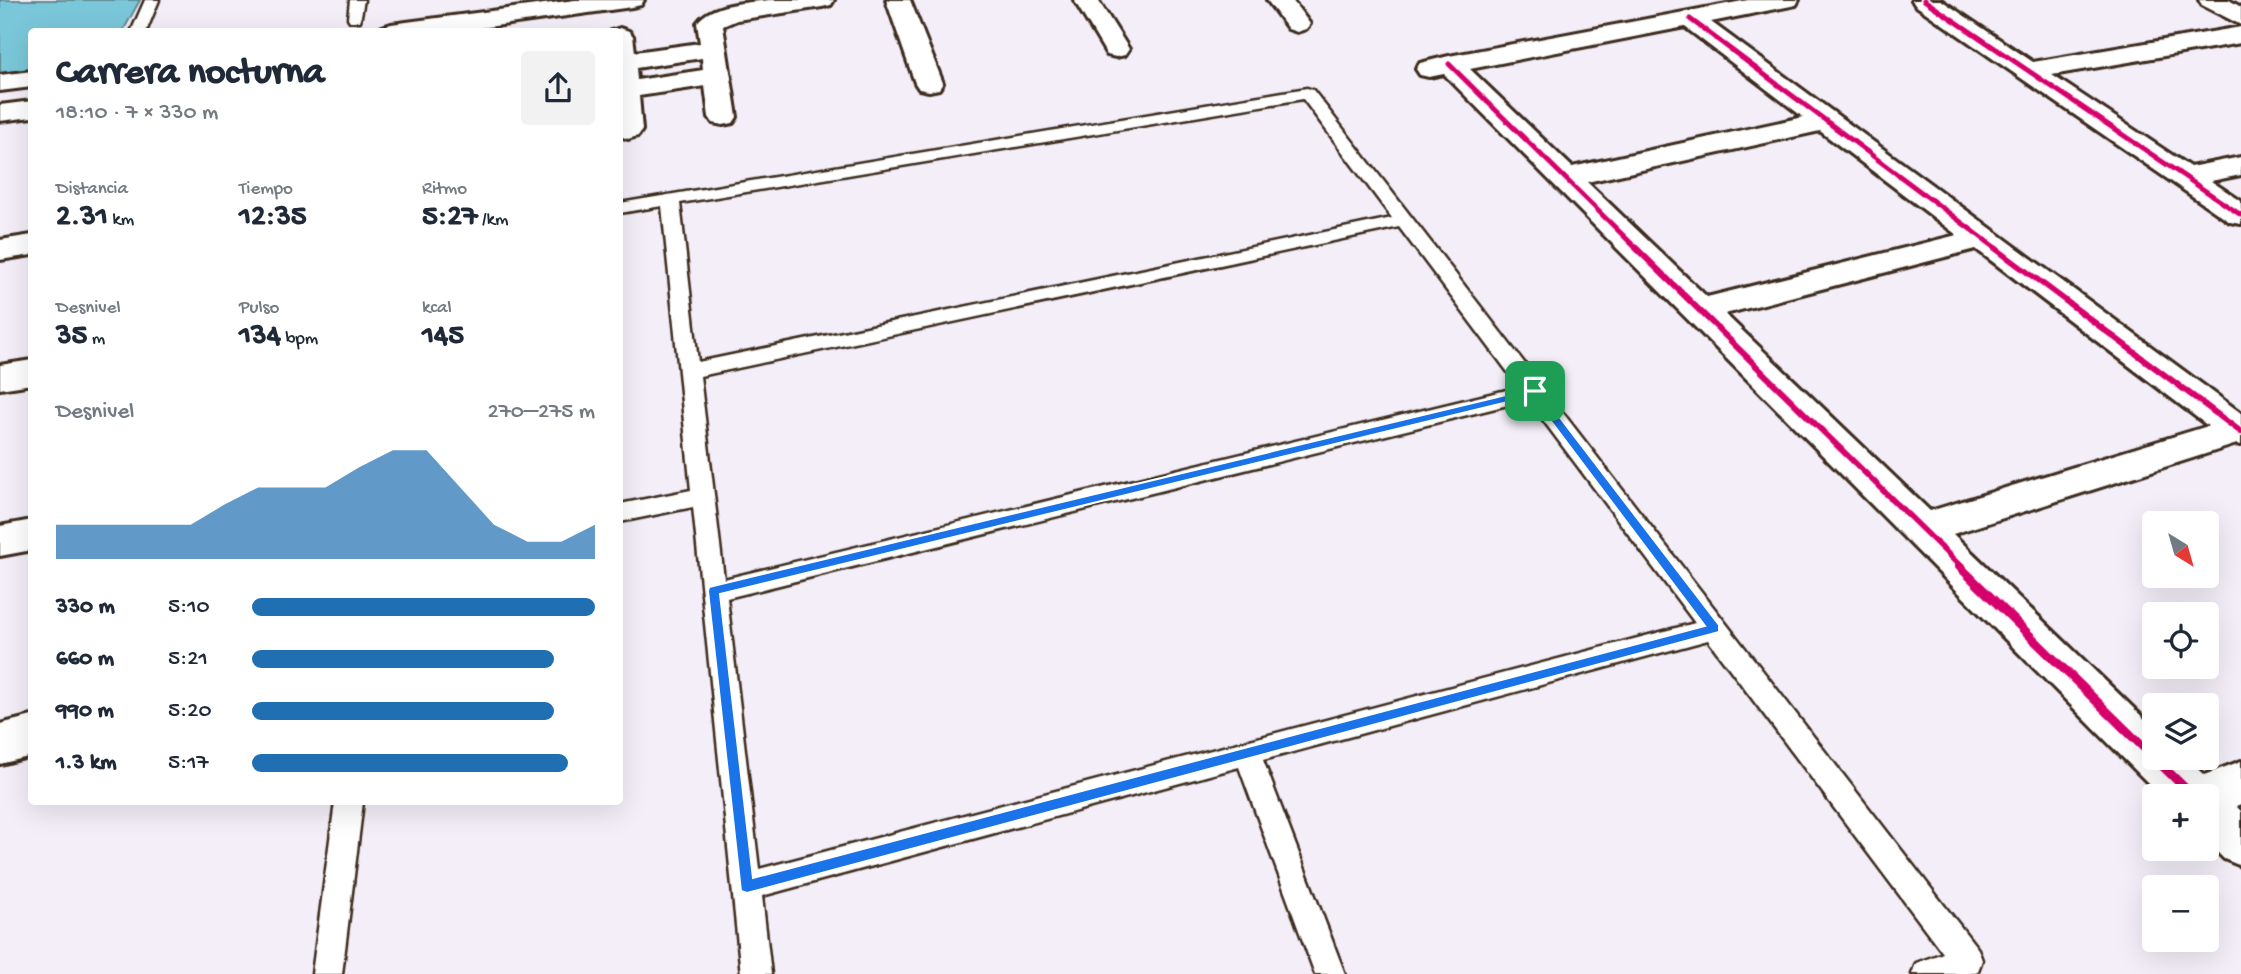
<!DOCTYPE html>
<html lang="es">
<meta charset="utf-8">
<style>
:root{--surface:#fff;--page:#f2f2f3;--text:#1f2937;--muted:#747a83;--accent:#1f6fb2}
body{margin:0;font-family:"Gochi Hand",sans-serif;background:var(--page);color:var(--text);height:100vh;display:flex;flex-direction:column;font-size:26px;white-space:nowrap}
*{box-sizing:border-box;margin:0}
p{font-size:23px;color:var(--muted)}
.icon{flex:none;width:38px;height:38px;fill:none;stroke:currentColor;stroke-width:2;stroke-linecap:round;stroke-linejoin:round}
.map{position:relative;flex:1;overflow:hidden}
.drawer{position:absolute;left:28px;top:28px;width:595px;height:777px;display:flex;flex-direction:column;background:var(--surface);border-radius:7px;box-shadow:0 7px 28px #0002}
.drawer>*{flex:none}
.needle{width:46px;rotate:143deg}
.fabs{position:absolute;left:2142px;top:511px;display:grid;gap:14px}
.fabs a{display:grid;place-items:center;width:77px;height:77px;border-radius:7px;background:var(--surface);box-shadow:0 7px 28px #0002;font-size:35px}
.pin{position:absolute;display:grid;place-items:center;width:60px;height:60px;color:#fff;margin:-30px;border-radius:14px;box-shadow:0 4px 10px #0006}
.round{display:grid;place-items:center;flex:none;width:74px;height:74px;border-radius:7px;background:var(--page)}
.summary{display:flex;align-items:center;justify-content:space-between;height:119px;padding:0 28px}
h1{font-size:38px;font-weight:700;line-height:52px}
.stats{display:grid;grid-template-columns:repeat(3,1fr);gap:10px;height:119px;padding:7px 28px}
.stats div{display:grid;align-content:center}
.stats b{font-size:30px;font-weight:700}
.stats small{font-size:19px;font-weight:400}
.stats p{font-size:19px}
.chart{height:196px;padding:14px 28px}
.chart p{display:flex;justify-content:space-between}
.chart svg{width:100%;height:126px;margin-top:7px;fill:var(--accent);opacity:.7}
ul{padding:0 28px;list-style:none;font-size:23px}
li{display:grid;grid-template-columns:112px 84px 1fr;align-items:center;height:52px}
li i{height:18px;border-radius:9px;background:var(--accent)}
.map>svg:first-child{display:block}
</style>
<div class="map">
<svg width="2241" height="974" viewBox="0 0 2241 974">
<rect width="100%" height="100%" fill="#f3eef8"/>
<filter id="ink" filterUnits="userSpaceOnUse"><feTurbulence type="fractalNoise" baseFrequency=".0143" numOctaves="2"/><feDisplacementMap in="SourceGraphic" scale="14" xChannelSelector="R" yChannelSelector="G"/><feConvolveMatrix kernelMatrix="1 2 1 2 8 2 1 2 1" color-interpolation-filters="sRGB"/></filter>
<g filter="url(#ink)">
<path fill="#7ac7d9" stroke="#61888e" stroke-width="2" d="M0 0H140L123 31 32 32 31 69 0 73Z"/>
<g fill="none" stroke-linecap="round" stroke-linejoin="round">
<g stroke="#3b2a1e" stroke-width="5">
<path id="service" d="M145 0H159L146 32H131Z
M350 0H364L360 21H350L348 18Z
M1307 88 1313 90 1978 949 1982 960 1978 971 1970 974H1912L1916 963 1943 953 1708 640 1263 760 1345 974H1315L1239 767 762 896 771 974H741L693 507 620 522V504L691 490 662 206 620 213V203ZM1303 99 1392 218 698 362 680 203ZM1399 227 1519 387 724 579 700 376ZM1528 400 1695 623 759 869 727 598Z
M335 802H363L342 974H312Z"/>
</g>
<g stroke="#3b2a1e" stroke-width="6">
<path id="minor" d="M769 0H834L831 5 822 7 737 20 723 26 737 117 733 123 723 125 713 123 709 117 705 86 639 96 642 130 638 136 628 139 620 136V32L611 31 620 28 629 31 633 36 635 52 700 43 697 23C711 3 747 3 769 0ZM702 58 703 70 637 80 636 68Z
M886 0H910L943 83 939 89 929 91 919 89 915 83Z
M1074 0H1098L1129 49 1125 55 1116 57 1107 55Z
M1267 0H1292L1310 24 1306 29 1297 32 1288 29Z
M1748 0H1799L1796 5 1711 22 2241 413V445L2237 444 1953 534 2154 728V758H2186L2204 775 2241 761V804L2236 806 2241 811V866L2224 859 2207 842V796H2161L1444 74 1429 77 1420 75 1416 69 1420 63 1449 56ZM1685 27 1803 117 1572 167 1470 69ZM1820 131 1957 235 1707 297 1587 182ZM1976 249 2208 426 1930 511 1725 314Z
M1912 0H1941L2033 62 2241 27V43L2052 75 2190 167 2241 157V175L2211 181 2241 201V224L2230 222 1915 5Z
M2199 0H2229L2241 7V25L2202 5Z
M32 101V117L0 121V105Z
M32 235V255L0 260V240Z
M32 360V384L0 389V365Z
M32 520V550L0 556V526Z
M32 716V756L0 764V724Z"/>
</g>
<g stroke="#3b2a1e" stroke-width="6">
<path id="tertiary" d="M575 0H644L641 5 632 7 452 32H378L382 27 391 24Z
M32 71V87L0 91V75Z"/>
</g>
<use href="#service" fill="#fff" fill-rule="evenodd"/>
<use href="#minor" fill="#fff" fill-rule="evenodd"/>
<use href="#tertiary" fill="#fff" fill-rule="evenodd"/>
<g stroke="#fff" stroke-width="9">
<path id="cycleway-far2" d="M1924 0 2241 215
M1690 19 1997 249
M1449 64 1637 249"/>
</g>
<g stroke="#fff" stroke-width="10">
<path id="cycleway-far1" d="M1636 248 1961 567
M1995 248 2241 432"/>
</g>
<g stroke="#fff" stroke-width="13">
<path id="cycleway" d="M1959 566 2193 796"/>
</g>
<use href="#cycleway-far2" stroke="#d6006c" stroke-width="5"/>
<use href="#cycleway-far1" stroke="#d6006c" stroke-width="6"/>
<use href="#cycleway" stroke="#d6006c" stroke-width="9"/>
</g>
</g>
<path fill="#1a73e8" stroke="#fff" stroke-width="2" fill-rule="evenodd" d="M1535 388 1538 389 1719 625V632L747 893 741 891 708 591 709 587ZM1532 396 1705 626 753 878 720 594Z"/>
</svg>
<div class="fabs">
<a><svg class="needle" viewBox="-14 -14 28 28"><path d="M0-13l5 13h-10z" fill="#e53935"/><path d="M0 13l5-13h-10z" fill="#747a83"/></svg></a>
<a><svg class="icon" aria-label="locate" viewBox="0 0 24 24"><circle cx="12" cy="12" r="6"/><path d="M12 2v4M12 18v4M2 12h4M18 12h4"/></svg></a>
<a><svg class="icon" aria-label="layers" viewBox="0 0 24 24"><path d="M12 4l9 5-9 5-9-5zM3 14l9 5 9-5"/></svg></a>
<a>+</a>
<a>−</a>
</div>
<div class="pin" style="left:1535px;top:391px;background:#1e9e55"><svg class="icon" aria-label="arrive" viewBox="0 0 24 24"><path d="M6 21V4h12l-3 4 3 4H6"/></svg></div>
<section class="drawer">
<div class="summary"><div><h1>Carrera nocturna</h1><p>18:10 · 7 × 330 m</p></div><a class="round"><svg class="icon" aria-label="share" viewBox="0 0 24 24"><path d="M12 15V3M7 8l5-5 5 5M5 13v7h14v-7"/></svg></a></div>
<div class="stats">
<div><p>Distancia</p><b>2.31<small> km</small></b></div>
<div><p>Tiempo</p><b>12:35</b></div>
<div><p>Ritmo</p><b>5:27<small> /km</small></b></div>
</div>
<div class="stats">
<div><p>Desnivel</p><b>35<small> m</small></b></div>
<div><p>Pulso</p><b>134<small> bpm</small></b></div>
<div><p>kcal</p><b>145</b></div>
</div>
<div class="chart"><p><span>Desnivel</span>270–275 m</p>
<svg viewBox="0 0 160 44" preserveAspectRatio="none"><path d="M0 44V32L10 32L20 32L30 32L40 32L50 25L60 19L70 19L80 19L90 12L100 6L110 6L120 19L130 32L140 38L150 38L160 32V44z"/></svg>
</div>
<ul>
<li><b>330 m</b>5:10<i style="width:100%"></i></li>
<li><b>660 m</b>5:21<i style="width:88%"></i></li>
<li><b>990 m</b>5:20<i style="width:88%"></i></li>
<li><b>1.3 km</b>5:17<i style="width:92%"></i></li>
</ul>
</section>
</div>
